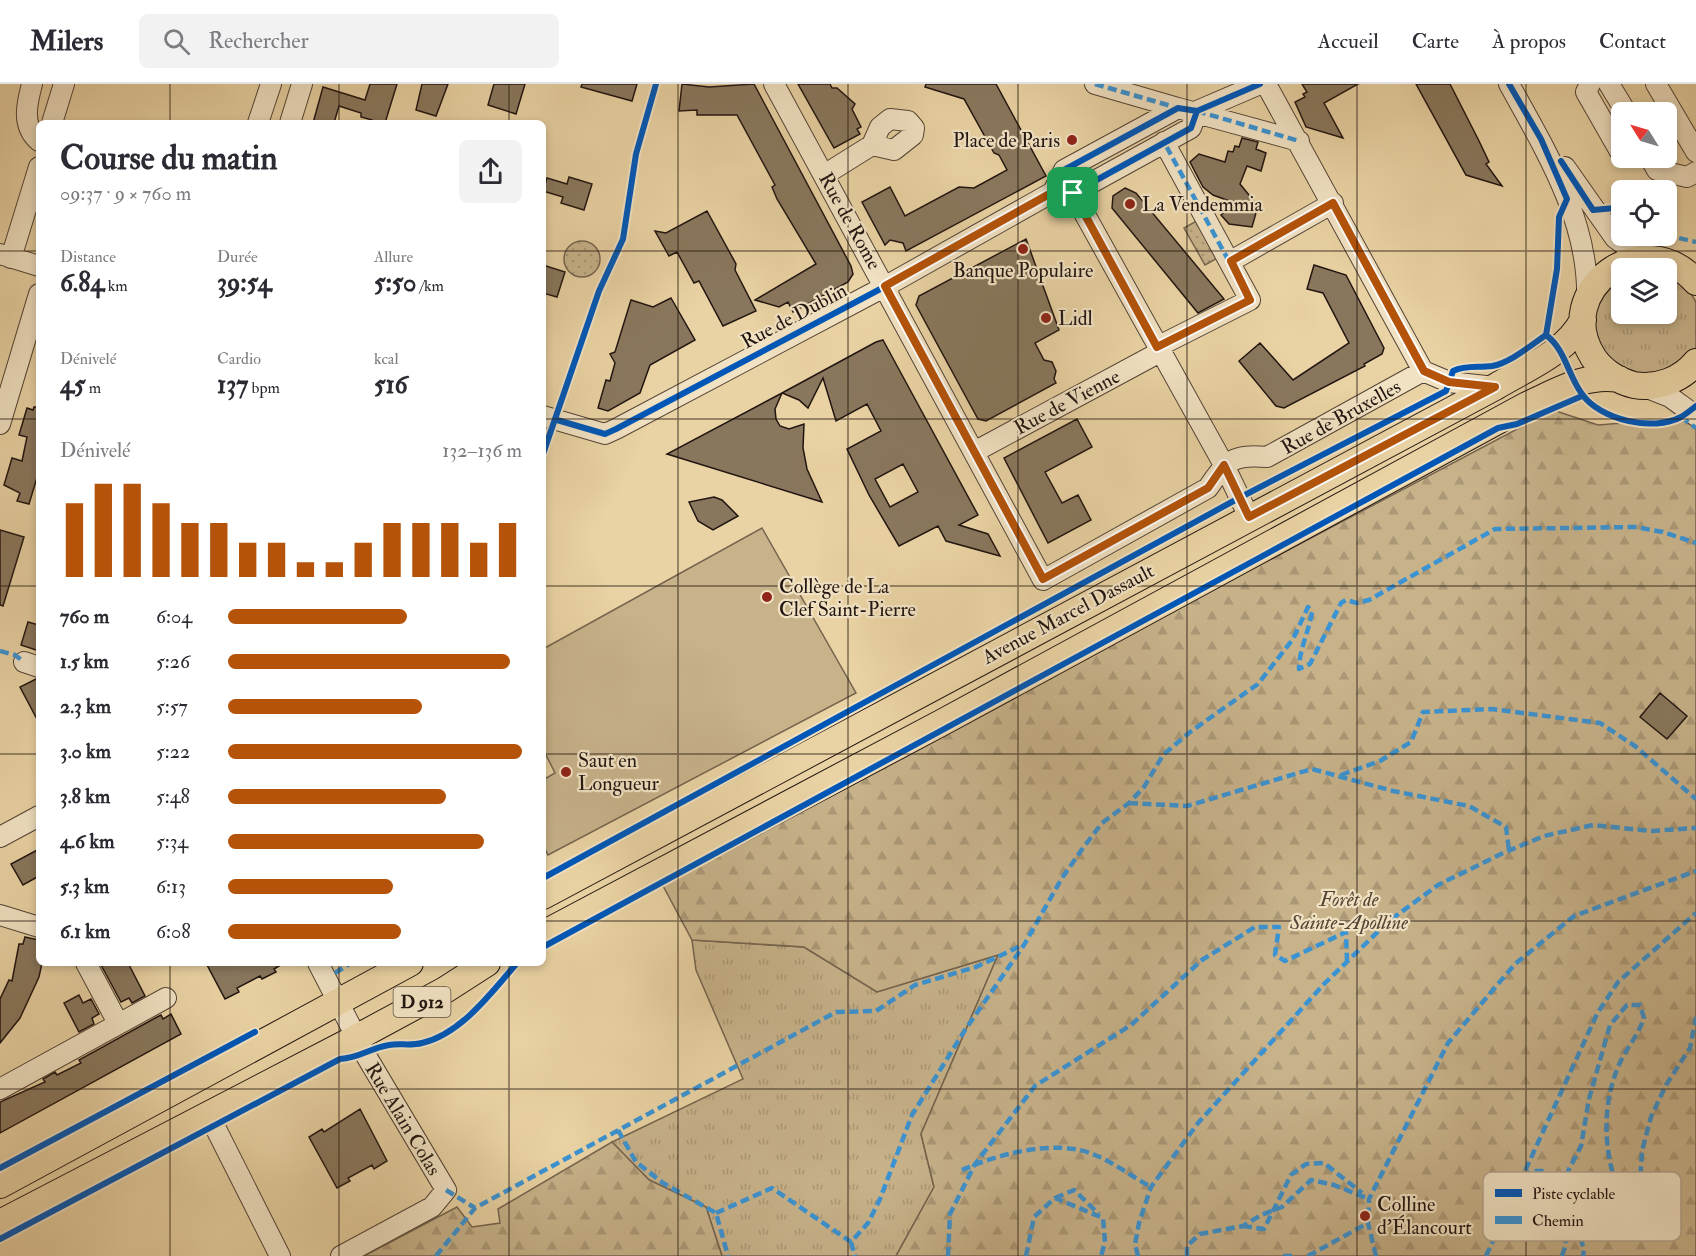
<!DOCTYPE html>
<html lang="fr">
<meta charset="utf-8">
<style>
:root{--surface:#fff;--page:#f2f2f3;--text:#2b2b33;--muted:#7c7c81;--line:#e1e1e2;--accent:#b45309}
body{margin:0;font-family:"IM FELL Double Pica",serif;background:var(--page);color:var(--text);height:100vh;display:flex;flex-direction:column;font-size:22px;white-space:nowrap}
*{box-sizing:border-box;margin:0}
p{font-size:20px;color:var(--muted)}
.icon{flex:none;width:33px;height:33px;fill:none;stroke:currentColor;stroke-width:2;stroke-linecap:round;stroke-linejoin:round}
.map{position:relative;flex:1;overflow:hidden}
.panel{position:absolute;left:36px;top:36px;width:510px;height:846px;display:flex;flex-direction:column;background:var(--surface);border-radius:9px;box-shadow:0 3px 9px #0003}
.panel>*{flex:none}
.needle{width:39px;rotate:307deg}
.buttons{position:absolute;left:1611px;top:18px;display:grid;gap:12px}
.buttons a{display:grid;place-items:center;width:66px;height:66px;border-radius:9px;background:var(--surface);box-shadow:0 3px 9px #0003;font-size:30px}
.pin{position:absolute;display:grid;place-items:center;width:51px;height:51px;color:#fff;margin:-26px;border-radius:12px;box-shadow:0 3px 9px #0006}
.round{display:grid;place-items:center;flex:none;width:63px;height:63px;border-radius:9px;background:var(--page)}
.headline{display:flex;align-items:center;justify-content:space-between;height:102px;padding:0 24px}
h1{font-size:33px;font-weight:700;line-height:45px}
.stats{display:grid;grid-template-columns:repeat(3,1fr);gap:9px;height:102px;padding:6px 24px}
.stats div{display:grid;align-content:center}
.stats b{font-size:26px;font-weight:700}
.stats small{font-size:16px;font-weight:400}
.stats p{font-size:16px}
.chart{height:168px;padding:12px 24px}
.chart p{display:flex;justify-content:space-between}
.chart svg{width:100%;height:108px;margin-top:6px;stroke:var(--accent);stroke-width:6}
ul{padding:0 24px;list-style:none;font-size:20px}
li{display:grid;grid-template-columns:96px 72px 1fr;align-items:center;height:45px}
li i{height:15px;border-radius:8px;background:var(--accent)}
header{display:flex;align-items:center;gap:36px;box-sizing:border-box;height:84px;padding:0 30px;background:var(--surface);border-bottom:2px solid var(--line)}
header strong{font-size:28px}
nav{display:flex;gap:33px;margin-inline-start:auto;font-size:21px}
.search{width:420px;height:54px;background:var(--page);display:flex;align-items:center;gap:15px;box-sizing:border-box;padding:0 21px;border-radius:9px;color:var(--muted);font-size:22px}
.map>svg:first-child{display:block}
</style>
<header>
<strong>Milers</strong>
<div class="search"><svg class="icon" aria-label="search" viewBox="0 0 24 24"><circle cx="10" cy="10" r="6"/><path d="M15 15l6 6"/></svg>Rechercher</div>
<nav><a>Accueil</a><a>Carte</a><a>À propos</a><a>Contact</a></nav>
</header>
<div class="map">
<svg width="1696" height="1172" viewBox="0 0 1696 1172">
<defs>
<pattern id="grass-tufts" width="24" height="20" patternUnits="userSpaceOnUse" patternTransform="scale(1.5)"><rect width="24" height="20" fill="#c7b28a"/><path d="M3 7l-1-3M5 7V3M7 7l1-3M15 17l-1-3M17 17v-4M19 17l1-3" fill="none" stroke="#ab9876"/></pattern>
<pattern id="forest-firs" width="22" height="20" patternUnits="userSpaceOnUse" patternTransform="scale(1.5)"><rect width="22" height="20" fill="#c7b28a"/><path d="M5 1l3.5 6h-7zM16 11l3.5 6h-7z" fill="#ab9876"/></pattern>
<pattern id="park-dots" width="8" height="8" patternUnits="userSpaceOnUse" patternTransform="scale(1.5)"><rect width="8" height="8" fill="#c7b28a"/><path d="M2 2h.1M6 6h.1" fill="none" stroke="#ab9876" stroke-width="1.8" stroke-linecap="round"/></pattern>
</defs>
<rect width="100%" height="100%" fill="#e9d2a3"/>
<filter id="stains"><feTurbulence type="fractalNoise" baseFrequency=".00333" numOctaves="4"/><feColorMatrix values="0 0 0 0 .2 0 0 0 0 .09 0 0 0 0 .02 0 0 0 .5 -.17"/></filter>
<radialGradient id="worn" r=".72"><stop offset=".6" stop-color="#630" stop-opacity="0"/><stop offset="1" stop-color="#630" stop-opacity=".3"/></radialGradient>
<path fill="url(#grass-tufts)" stroke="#74644e" stroke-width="1.5" d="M1667 191 1690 208 1696 218V264L1692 272 1655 294 1613 282C1607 274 1598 262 1595 253 1590 229 1603 208 1621 195L1622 230H1666Z
M692 856 804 863 877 908 998 871 921 1050 934 1103 896 1172H722L706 1123 649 1096 612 1058 743 995 696 886Z"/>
<path fill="url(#forest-firs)" stroke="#74644e" stroke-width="1.5" d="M1553 326 1598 341 1696 333V1172H896L934 1103 921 1050 998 871 877 908 804 863 692 856 661 798Z
M612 1058 649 1096 706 1123 722 1172H364L457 1123 472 1143 500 1139 498 1125Z"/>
<path fill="url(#park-dots)" stroke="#74644e" stroke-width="1.5" d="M1209 130 1230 167 1205 181 1184 144Z
M564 175a18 18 0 1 1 36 0a18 18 0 1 1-36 0Z"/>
<path fill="#c7b28a" stroke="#74644e" stroke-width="1.5" d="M762 444 856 609 548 771 543 761V696L555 689 543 665V565Z"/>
<path fill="#89775d" stroke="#211511" stroke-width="1.5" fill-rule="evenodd" d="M370 0H397L385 39H371L372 36 361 33V29L339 22 334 39H313L323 3 365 16Z
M422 0H448L436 32 416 26Z
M494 0H525L516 30 488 21Z
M582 0H637L632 17 581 3Z
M682 0 709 3 754 0 851 182 853 190 848 198 793 228 788 218 779 223 755 216 816 180 777 115 772 103 775 101 737 31H697V26L679 27Z
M798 0H830L832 4H837L855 20 852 25 861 43 857 45 860 50 834 64Z
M926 0H996L1046 92 906 167 903 159 890 156 885 161 862 118 890 103 905 132 959 103 974 104 1007 86 999 71 994 69 964 15 925 3Z
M1302 0H1358L1324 19 1343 54 1306 43 1295 18 1305 13 1303 10 1307 8Z
M1416 0H1450L1479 57 1489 78 1486 80 1502 102 1466 91Z
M1242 54 1258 58 1256 65 1266 69 1261 87 1247 82 1240 100 1258 122 1252 143 1229 140 1221 131 1235 119 1213 111 1203 103 1190 78 1199 70 1225 78 1228 67 1233 68 1235 62 1239 63Z
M569 93 592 100 584 126 561 119 563 113 543 107 547 94 567 100Z
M1125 104 1136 109 1224 215 1198 229 1112 124 1113 112Z
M707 127 736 180 735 186 756 227 723 242 699 197 694 199 677 168 669 172 655 147 666 149Z
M1026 155 1059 246 1035 259 1044 276 1052 278 1056 287 1054 295 1056 299 986 337 978 335 916 221 919 212Z
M543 181 565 188 557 213 543 209Z
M1314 181 1346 191 1384 264 1382 270 1364 280 1365 282 1284 324 1276 322 1239 277 1260 259 1293 296 1349 259 1323 209 1307 205Z
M671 214 695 256 650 281 640 309 608 327 598 324 606 296 610 297 615 279 610 270 615 268 631 216 653 223Z
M883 256 978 431 959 441 988 450 1000 472 946 457 938 442 899 462 869 411 847 365 881 347 867 320 836 337 823 294 808 324 799 316 782 309 876 258ZM903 380 918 408 890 423 875 395Z
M782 309 775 325 776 335 780 342 789 345 804 340 803 364 807 385 822 418 667 370Z
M34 323H39V387L29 420 17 417 20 409 4 401 12 374 22 377 27 353 19 351 27 324 33 326Z
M1077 335 1092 363 1045 388 1062 419 1078 411 1091 436 1048 459 1004 374Z
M714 413 722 416 738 432 713 446 698 437 689 418Z
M0 446 24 453 3 522 0 521Z
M28 538 39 541V567L21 561Z
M36 595H39V639L20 603Z
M1660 609 1687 632 1667 655 1640 633Z
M39 765V792L23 801 11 780Z
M25 853 39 856V879H42L39 893 20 934 0 959V915L9 896 12 897 19 860H23Z
M100 879H128L145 912 132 919 129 914 121 918Z
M206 879H284L274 885 276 888 262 895 260 892 237 904 239 908 225 915Z
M79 911 83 919 91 915 99 930 92 934 94 940 79 948 64 919Z
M171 930 181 950 0 1049V1018L45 998 43 995 55 988 57 991 81 979 79 976 157 933 161 931 163 935Z
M360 1025 387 1077 374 1085 372 1081 348 1094 350 1097 337 1104 309 1053 322 1045 324 1048Z"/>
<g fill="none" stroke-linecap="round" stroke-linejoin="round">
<g stroke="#534436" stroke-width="22">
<path id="minor" d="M32 0C27 19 21 42 39 57
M774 0 1043 496 1208 404C1227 376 1233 370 1267 373L1423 287
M1095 0 1178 24
M1260 0 1197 27 1191 44 1073 109 1053 108 1064 86 1178 24 1299 57
M1266 0 1423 287 1449 298 1495 303
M1509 0C1546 67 1590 138 1587 217
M1590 0 1586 8 1622 71
M1609 0 1626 28
M1656 0 1696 68
M52 39 64 0
M258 39 271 0
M290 39 302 0
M1650 74 1657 86 1687 93 1696 88
M1565 83 1615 154 1632 166 1652 173
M824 91 872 61 894 66 913 51 914 44 908 37 890 35 880 43 872 61
M1073 109 1224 381 1249 433
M0 170 39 182
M11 174 39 83
M1231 177 1333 119
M1157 263 1250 216 1164 58
M1642 302 1670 313 1696 332
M543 332 605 350 616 345 886 202 1053 108
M0 340 39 210
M974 368 1160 268
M24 578 39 583
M0 753 39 732
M0 831 39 843
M86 879 118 939
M318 879 365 970 446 1106 432 1123 341 1172
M0 1005 166 914
M209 1031 280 1172"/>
</g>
<g stroke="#211511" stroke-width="28">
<path id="major" d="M1696 198C1643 138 1551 206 1593 273 1602 287 1618 297 1634 301 1657 305 1681 296 1696 278
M543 812 1495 303C1526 284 1566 269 1583 236
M543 850 943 638 1527 321C1556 308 1586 289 1619 295
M0 1101 410 879
M0 1139 356 954 445 906 487 879"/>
</g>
<use href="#minor" stroke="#f1e2c3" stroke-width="20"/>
<use href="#major" stroke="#e9d2a3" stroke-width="26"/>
<path stroke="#3a93d3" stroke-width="4.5" stroke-dasharray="9 4.5" stroke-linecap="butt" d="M1095 0 1178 24
M1197 27 1299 57
M1666 151 1696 158
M1157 263 1250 216 1164 58
M1681 333 1696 344
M0 567 15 571 24 578
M1341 691 1380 677 1411 658 1423 628 1492 625 1600 639 1635 662 1696 715
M1129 719 1187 722 1312 685 1393 707 1469 722 1506 743 1509 766
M335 889 351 879
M618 1046 636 1078 663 1099 716 1129 728 1172
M962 1086C998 1070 1057 1054 1095 1071 1114 1079 1133 1093 1151 1103
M1524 1094 1531 1087H1544L1552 1114 1560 1111 1568 1118 1584 1165 1583 1172
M446 1106 475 1124
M1055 1114 1074 1106 1099 1130
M716 1129 772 1104 851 1158 868 1139 880 1115 912 1031 965 946 1024 861 1062 794 1083 764 1102 739 1129 719 1144 703 1163 671 1190 648 1258 600 1293 555 1308 523 1312 528C1309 547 1299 566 1299 585L1310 580 1341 519 1346 516 1357 519 1369 516 1495 445 1635 443 1663 448 1696 459
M1243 1142 1264 1145 1291 1091 1306 1080 1324 1079 1362 1109
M851 1158 855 1172
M436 1172 475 1124 836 928 876 927 915 901 976 883 1023 861
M948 1172 950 1130 975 1080 1035 1002 1131 941 1202 876 1255 843H1279L1275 871 1285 877 1346 848 1347 877
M1026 1172 1034 1133 1055 1114 1103 1134 1105 1158 1101 1172
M1138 1172 1135 1160 1139 1139 1151 1103 1198 1039 1324 900 1389 837 1438 801 1501 770 1544 752 1593 741 1651 747 1696 744
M1187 1172V1162L1200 1150 1243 1142 1261 1131 1282 1123 1311 1096 1334 1101 1369 1115
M1283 1172H1294
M1308 1172 1368 1139
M1376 1172 1368 1139 1369 1115 1448 959 1515 880 1574 832 1696 787
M1486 1172 1597 930 1618 898 1696 829
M1562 1172 1566 1160 1563 1114 1566 1091 1581 1062 1589 1015 1610 941 1627 921H1640L1644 934C1638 952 1625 966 1618 983 1600 1027 1604 1078 1624 1119L1631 1121 1640 1099 1642 1067 1651 1033 1666 1001 1690 964 1696 933"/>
<g stroke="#f1e2c3" stroke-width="10">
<path id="cycleway" d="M1509 0 1541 55 1567 115 1559 133 1557 185 1546 251C1565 265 1568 291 1582 310 1600 336 1653 348 1681 333 1686 330 1691 326 1696 322
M1197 27 1191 44 1073 109 1053 108 1064 86 1178 24 1197 27 1260 0
M1561 77 1593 126 1615 124 1622 133
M557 336 605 350 616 345 886 202 1053 108
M543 370 599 207 623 155 636 70 656 0
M543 794 1239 414 1446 307 1453 287C1466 281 1478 284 1492 282 1510 279 1531 261 1546 251
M543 863 1498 344 1517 340 1582 312
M0 1084 255 948
M0 1155 340 975C360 974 370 964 389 961 399 959 411 962 422 959 461 950 492 908 517 879"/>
</g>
<use href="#cycleway" stroke="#0057b8" stroke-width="6"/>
</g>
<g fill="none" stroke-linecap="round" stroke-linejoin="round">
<g stroke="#fff" stroke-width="12">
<path id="route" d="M1053 108 1073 109 1157 263 1250 216 1231 177 1333 119 1424 287 1449 298 1495 303 1249 433 1224 381 1208 404 1043 495 885 202Z"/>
</g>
<use href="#route" stroke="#b45309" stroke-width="8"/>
</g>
<path fill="none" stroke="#211511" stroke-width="1.5" stroke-opacity="0.55" d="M170 0V39M339 0V39M509 0V39M678 0V1172M848 0V1172M1018 0V1172M1187 0V1172M1357 0V1172M1526 0V1172M0 167H39M543 167H1696M0 335H39M543 335H1696M0 502H39M543 502H1696M0 670H39M543 670H1696M0 837H39M543 837H1696M170 879V1172M339 879V1172M509 879V1172M0 1005H1696"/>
<g fill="#8f2418" stroke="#f1e2c3" stroke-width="2">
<circle cx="1072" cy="56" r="6"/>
<circle cx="1130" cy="120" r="6"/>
<circle cx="1023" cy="165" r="6"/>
<circle cx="1046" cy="234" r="6"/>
<circle cx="767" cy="513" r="6"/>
<circle cx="566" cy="688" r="6"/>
<circle cx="1365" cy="1132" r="6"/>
</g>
<g text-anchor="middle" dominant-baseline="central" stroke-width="4.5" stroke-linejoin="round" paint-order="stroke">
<rect fill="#f1e2c3" stroke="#5f5246" stroke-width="1.5" x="393.5" y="903" width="57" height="30" rx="4.5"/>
<g font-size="18" font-weight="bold" fill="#211511">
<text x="422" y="918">D 912</text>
</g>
<g font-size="20" fill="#211511" stroke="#f1e2c3" text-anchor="start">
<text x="1060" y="56" text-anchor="end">Place de Paris</text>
<text x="1142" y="120">La Vendemmia</text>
<text x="1023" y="186" text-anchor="middle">Banque Populaire</text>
<text x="1058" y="234">Lidl</text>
<text x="779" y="502">Collège de La<tspan x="779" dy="23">Clef Saint-Pierre</tspan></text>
<text x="578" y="676">Saut en<tspan x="578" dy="23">Longueur</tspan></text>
<text x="1377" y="1120">Colline<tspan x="1377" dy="23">d'Élancourt</tspan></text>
</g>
<g font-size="20" fill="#211511" stroke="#f1e2c3">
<text transform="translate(850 137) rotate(61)">Rue de Rome</text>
<text transform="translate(794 232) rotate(-28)">Rue de Dublin</text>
<text transform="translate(1067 318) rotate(-28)">Rue de Vienne</text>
<text transform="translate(1341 333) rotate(-29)">Rue de Bruxelles</text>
<text transform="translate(1068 530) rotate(-28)">Avenue Marcel Dassault</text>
<text transform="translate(403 1035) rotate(59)">Rue Alain Colas</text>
</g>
<g font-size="20" font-style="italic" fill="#534435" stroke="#f1e2c3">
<text x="1349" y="815">Forêt de<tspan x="1349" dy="23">Sainte-Apolline</tspan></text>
</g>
</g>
<rect x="1483" y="1088" width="198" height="69" rx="9" fill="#f1e2c3" stroke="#b3a48e" stroke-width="1.5"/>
<rect x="1495" y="1105" width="27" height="8" fill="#0057b8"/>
<rect x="1495" y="1132" width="27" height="8" fill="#3a93d3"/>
<g font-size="16" fill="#211511">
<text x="1532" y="1115">Piste cyclable</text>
<text x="1532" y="1142">Chemin</text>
</g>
<rect width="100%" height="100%" filter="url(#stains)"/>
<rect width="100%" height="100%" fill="url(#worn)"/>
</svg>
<div class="buttons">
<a><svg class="needle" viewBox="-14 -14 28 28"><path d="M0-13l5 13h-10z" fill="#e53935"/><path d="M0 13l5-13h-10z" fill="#7c7c81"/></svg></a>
<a><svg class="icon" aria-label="locate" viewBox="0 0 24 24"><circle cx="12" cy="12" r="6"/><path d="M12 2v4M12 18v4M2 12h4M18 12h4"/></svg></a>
<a><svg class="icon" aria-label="layers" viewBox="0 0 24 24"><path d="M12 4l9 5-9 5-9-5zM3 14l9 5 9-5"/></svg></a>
</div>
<div class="pin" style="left:1073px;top:109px;background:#1e9e55"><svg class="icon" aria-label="arrive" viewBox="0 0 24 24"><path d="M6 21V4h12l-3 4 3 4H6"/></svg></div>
<section class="panel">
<div class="headline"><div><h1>Course du matin</h1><p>09:37 · 9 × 760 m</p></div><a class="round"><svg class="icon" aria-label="share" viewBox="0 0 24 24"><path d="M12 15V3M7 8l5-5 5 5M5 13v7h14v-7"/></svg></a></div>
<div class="stats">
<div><p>Distance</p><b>6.84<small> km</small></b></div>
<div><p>Durée</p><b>39:54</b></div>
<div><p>Allure</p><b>5:50<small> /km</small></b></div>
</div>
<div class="stats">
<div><p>Dénivelé</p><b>45<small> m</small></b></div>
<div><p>Cardio</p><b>137<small> bpm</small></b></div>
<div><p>kcal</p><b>516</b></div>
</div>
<div class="chart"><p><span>Dénivelé</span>132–136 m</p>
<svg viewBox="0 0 160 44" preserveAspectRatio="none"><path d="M5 44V14M15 44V6M25 44V6M35 44V14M45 44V22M55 44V22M65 44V30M75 44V30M85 44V38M95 44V38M105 44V30M115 44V22M125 44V22M135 44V22M145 44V30M155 44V22"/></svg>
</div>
<ul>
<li><b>760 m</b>6:04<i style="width:61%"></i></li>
<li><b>1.5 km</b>5:26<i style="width:96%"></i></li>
<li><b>2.3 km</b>5:57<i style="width:66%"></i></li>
<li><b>3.0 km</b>5:22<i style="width:100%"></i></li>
<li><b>3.8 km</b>5:48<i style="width:74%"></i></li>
<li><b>4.6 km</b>5:34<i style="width:87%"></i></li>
<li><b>5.3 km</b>6:13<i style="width:56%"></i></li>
<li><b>6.1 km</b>6:08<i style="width:59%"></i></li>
</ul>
</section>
</div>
